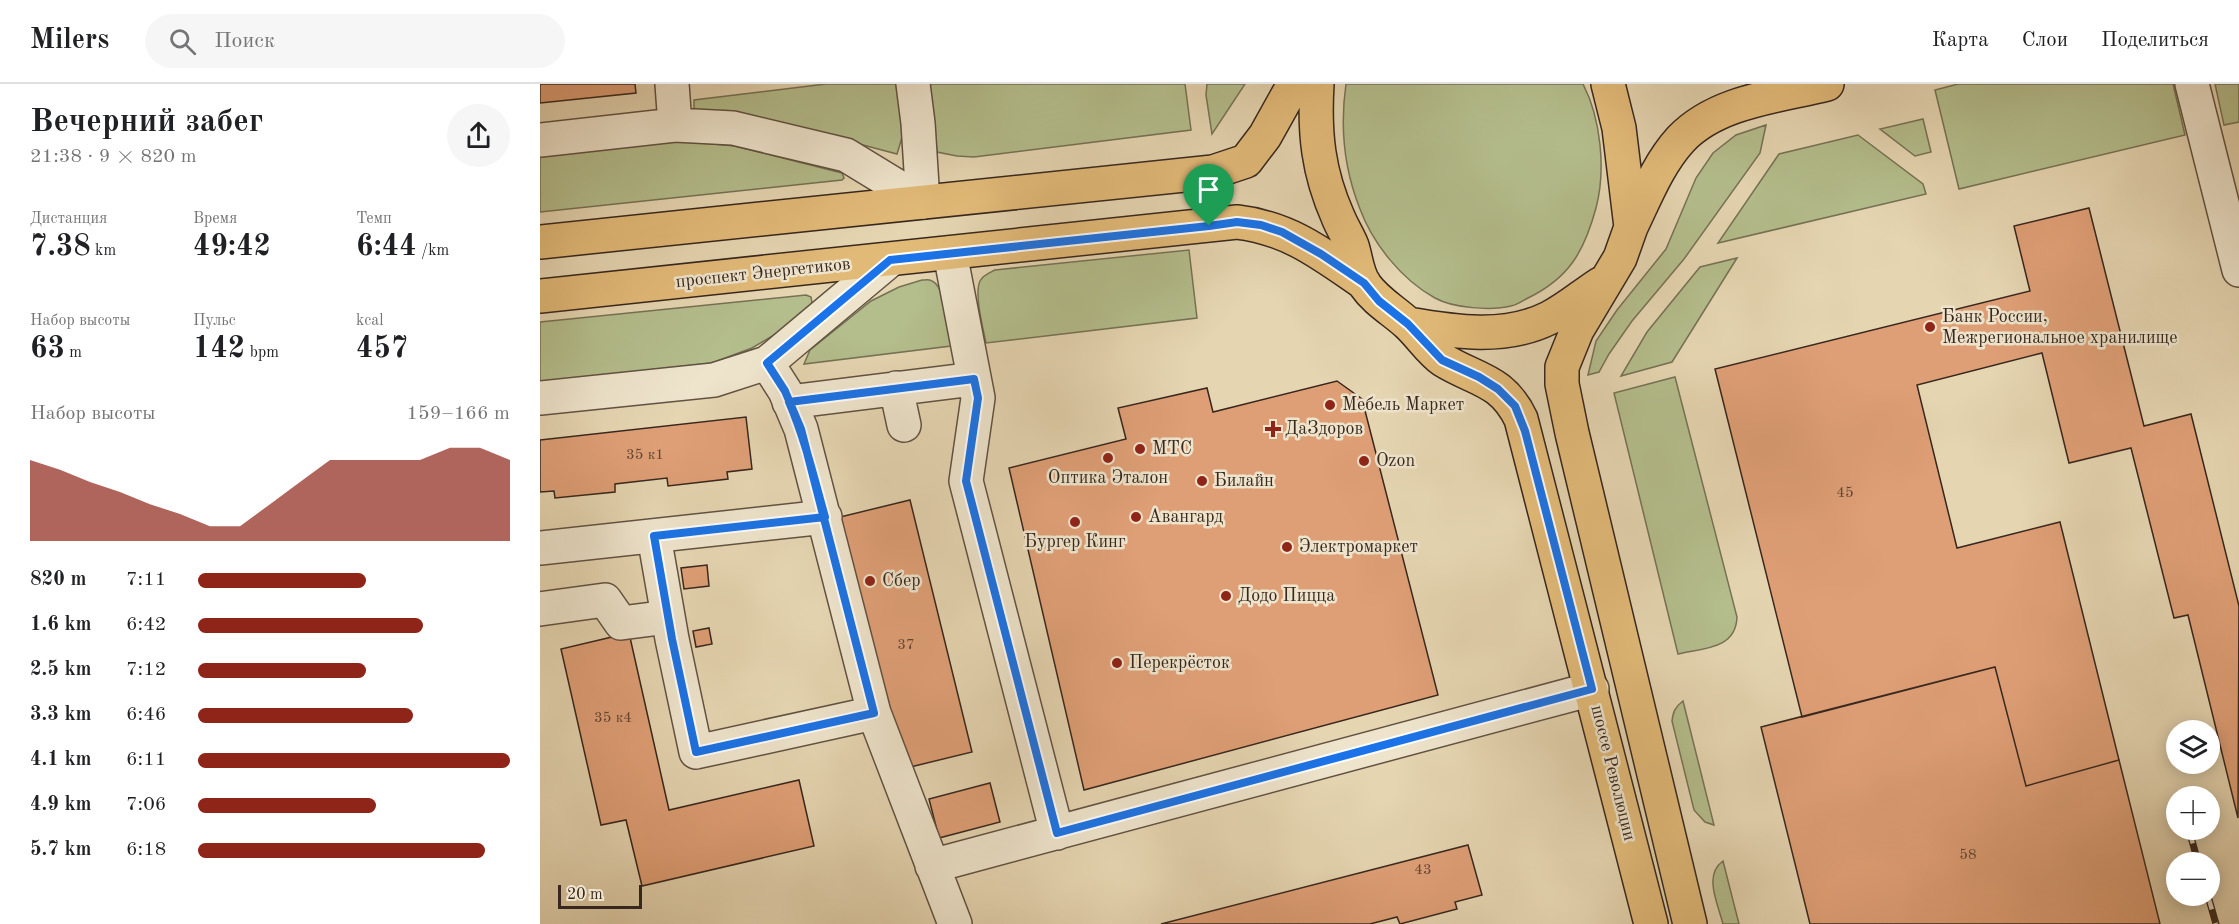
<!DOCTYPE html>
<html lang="ru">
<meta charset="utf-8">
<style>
:root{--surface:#fff;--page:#f6f6f6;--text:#202124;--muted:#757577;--line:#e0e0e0;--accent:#8f2418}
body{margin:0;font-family:"Old Standard TT",serif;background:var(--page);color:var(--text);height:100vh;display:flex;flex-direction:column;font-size:22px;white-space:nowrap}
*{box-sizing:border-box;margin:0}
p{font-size:20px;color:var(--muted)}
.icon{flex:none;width:33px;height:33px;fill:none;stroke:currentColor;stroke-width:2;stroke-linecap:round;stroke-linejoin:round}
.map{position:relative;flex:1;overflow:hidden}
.drawer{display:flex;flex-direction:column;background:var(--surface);width:540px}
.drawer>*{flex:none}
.buttons{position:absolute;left:1626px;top:636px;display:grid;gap:12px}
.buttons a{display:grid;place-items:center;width:54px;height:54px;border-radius:50%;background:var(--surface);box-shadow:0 3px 15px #0003;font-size:30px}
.scale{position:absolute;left:18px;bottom:15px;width:84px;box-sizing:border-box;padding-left:6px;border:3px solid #37271e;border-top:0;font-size:16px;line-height:21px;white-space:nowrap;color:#37271e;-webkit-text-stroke:4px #eee4cc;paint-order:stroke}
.pin{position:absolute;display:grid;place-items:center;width:51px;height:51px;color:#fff;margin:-62px -26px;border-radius:50% 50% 50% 0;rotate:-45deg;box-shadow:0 0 6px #0007}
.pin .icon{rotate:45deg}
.round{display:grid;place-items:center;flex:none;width:63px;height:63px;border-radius:32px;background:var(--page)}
.overview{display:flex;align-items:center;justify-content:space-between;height:102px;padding:0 30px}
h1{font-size:33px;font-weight:700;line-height:45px}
.metrics{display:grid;grid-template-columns:repeat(3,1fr);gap:9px;height:102px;padding:6px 30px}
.metrics div{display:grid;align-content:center}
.metrics b{font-size:30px;font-weight:700}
.metrics small{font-size:16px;font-weight:400}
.metrics p{font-size:16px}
.chart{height:168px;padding:12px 30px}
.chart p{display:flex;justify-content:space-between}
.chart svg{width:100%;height:108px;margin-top:6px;fill:var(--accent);opacity:.7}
ul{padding:0 30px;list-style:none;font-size:20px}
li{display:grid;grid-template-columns:96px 72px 1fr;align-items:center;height:45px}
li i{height:15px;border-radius:8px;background:var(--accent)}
header{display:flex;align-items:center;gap:36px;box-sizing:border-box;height:84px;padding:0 30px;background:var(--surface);border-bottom:2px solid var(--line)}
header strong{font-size:28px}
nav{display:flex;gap:33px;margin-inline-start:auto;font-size:21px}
.search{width:420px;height:54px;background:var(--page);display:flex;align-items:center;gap:15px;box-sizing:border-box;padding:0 21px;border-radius:33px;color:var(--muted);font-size:22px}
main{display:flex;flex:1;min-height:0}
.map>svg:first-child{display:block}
</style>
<header>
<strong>Milers</strong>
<div class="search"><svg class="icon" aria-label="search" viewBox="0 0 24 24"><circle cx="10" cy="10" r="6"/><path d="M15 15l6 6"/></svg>Поиск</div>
<nav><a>Карта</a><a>Слои</a><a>Поделиться</a></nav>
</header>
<main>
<section class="drawer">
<div class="overview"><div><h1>Вечерний забег</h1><p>21:38 · 9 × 820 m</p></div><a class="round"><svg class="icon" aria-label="share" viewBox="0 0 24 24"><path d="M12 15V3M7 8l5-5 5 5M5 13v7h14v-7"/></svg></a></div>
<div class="metrics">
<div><p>Дистанция</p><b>7.38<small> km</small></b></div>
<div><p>Время</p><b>49:42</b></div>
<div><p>Темп</p><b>6:44<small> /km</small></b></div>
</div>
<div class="metrics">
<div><p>Набор высоты</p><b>63<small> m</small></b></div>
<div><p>Пульс</p><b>142<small> bpm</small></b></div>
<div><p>kcal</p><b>457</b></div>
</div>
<div class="chart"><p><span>Набор высоты</span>159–166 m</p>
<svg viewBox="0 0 160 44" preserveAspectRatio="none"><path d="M0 44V11L10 15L20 20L30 24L40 29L50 33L60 38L70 38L80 29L90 20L100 11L110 11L120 11L130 11L140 6L150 6L160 11V44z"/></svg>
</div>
<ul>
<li><b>820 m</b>7:11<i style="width:54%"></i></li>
<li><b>1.6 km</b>6:42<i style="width:72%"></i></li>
<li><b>2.5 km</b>7:12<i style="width:54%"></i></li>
<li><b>3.3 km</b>6:46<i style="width:69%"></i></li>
<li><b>4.1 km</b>6:11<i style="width:100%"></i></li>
<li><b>4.9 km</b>7:06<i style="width:57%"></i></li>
<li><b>5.7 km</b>6:18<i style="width:92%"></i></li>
</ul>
</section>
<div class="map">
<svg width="1699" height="840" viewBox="0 0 1699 840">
<rect width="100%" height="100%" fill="#e5d5b1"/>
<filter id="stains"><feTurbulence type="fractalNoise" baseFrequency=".00333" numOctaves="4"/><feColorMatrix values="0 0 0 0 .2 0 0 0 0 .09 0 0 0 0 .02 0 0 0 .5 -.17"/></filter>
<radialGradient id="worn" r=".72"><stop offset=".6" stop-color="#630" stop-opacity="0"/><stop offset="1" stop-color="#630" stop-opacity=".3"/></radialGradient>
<path fill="#b4bd8c" stroke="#767255" stroke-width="1.5" d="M286 0H360L366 40 357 70 233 37 154 26V16Z
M388 0H645L651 46 434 73 417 72 397 68Z
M667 0H705L672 50 666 11Z
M806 0H1043C1061 35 1066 86 1056 124 1044 168 1029 194 988 214 982 217 977 221 971 222 951 227 913 224 895 214 862 196 833 160 820 125 804 85 800 42 806 0Z
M1418 0H1633L1645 51 1419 105 1395 6Z
M1675 0H1699V38L1684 41Z
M1383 35 1391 68 1375 72 1340 45Z
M1226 41 1220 69 1144 175 1092 237 1069 270 1059 288 1048 291 1056 257 1077 226 1126 165 1156 94 1173 69 1196 51Z
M1318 51 1383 100 1386 110 1178 159 1239 70Z
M141 57 195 62 302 89 304 94 302 96 0 128V73Z
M649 166 657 234 446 259C443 244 434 210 440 197 443 191 449 189 455 186Z
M1197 174 1132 278 1081 292 1107 248 1160 183Z
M382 196C385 196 389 195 392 197 406 203 409 247 411 262L264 280 270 266 331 217 359 203Z
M266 211 271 213 272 219 270 225 249 242 212 264 172 279 0 298V238Z
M1135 293 1197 533C1196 565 1164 564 1138 570L1074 309Z
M1143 617 1174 741 1165 738 1154 726 1132 637C1133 628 1135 623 1143 617Z
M1183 777 1199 840H1183C1178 820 1163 791 1183 777Z"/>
<path fill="#df9f76" stroke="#37271e" stroke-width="1.5" d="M0 0H95L96 9 0 19Z
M1549 124 1604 342 1651 330 1699 522 1698 734 1648 531 1634 534 1591 364 1529 379 1502 269 1377 301 1417 464 1520 438 1579 676 1486 702 1455 583 1262 633 1175 285 1490 207 1474 142Z
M797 297 822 315 898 611 544 706 469 384 586 355 578 324 667 304 673 328Z
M206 333 212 385 187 388 188 395 128 402 127 394 75 400V408L15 414 14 407 0 408V356Z
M370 416 432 668 358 686 296 434Z
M167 481 169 502 144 505 141 484Z
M169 544 172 560 156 563 153 547Z
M89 549 129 726 259 696 274 762 102 802 86 736 61 741 21 565Z
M1455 583 1486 702 1579 676 1620 840H1270L1221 643Z
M450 699 460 738 399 754 389 715Z
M928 761 942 811 915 818 917 825 860 840 857 833 830 840H621Z"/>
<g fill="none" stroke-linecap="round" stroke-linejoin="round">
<g stroke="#625243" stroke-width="36">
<path id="minor" d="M132 0 135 41
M373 0 378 39 383 118
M1652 0 1699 186
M0 56 135 41 193 44 306 71 383 118
M410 169 438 314 426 397 517 749
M227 279 245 307 261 345 334 629 415 840
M356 304 364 341
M0 314 174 296 227 279 350 176
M249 318 434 295
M114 452 132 555 156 668 334 629
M0 464 285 433
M0 525 65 516 81 539 128 533
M392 782 1052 605"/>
</g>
<g stroke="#37271e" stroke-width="36">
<path id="major" d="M777 0C774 49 778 88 798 133 802 143 808 152 812 162 816 174 817 190 825 201 836 217 854 227 868 240 880 251 890 267 903 276 935 296 962 295 981 335L1111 840
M1068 0 1079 44 1091 143 1080 174 1037 246 1022 283V300L1032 349 1150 840
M1091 143C1105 114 1118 80 1141 55 1177 17 1239 12 1287 0
M0 158 673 88 706 77 725 52 754 0
M0 212 697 138C749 144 782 170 824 199
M868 240C915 248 965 256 1009 234 1027 225 1043 211 1060 200"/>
</g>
<use href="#minor" stroke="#eee4cc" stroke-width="33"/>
<use href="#major" stroke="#e2ba78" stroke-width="33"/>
<g stroke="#37271e" stroke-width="7">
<path id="rail" d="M1649 746 1658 778
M1668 812 1676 840"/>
</g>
<use href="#rail" stroke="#eee4cc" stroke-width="4.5" stroke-dasharray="14" stroke-linecap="butt"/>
</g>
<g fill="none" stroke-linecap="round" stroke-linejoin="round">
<g stroke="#fff" stroke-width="12">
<path id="route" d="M669 142 350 176 227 279 245 307 261 345 334 629 156 668 132 555 114 452 285 433C274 394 265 355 249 318L434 295 438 314 426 397 517 749 1052 605 985 347 975 322 958 305 939 293 902 276 868 240 839 217 824 199 781 170 742 148 721 141 697 138 669 142"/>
</g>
<use href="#route" stroke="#1a73e8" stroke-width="8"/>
</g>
<g fill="#8f2418" stroke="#eee4cc" stroke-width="2">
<circle cx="1390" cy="243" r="6"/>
<circle cx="790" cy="321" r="6"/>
<path d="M730 336h6v6h6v6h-6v6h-6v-6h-6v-6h6z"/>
<circle cx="600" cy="365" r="6"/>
<circle cx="568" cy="374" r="6"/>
<circle cx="824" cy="377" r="6"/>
<circle cx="662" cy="397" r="6"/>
<circle cx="596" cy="433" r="6"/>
<circle cx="535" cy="438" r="6"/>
<circle cx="747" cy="463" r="6"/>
<circle cx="330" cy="497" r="6"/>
<circle cx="686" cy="512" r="6"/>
<circle cx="577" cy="579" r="6"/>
</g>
<g text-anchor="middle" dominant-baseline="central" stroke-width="5" stroke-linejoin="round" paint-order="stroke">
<g font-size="15" fill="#614534">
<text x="105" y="371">35 к1</text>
<text x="1305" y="409">45</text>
<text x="366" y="561">37</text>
<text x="73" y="634">35 к4</text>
<text x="1428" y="771">58</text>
<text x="883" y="786">43</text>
</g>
<g font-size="18" fill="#37271e" stroke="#eee4cc">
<text transform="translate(223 189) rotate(-6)">проспект Энергетиков</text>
<text transform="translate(1073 689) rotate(76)">шоссе Революции</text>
</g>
<g font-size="18" fill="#37271e" stroke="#eee4cc" text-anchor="start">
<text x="1402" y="233">Банк России,<tspan x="1402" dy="21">Межрегиональное хранилище</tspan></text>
<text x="802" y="321">Мебель Маркет</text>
<text x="745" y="345">ДаЗдоров</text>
<text x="612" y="365">МТС</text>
<text x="836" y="377">Ozon</text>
<text x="568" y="394" text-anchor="middle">Оптика Эталон</text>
<text x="674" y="397">Билайн</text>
<text x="608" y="433">Авангард</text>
<text x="535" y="458" text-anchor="middle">Бургер Кинг</text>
<text x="759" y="463">Электромаркет</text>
<text x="342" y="497">Сбер</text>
<text x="698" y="512">Додо Пицца</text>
<text x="589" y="579">Перекрёсток</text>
</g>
</g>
<rect width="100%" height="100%" filter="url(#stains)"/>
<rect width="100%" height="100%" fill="url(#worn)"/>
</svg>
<div class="buttons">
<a><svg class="icon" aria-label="layers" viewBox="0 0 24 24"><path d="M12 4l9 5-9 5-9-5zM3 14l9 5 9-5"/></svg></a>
<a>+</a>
<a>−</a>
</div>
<div class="scale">20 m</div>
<div class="pin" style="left:669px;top:142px;background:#1e9e55"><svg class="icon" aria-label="arrive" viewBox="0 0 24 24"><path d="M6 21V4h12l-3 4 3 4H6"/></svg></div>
</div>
</main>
